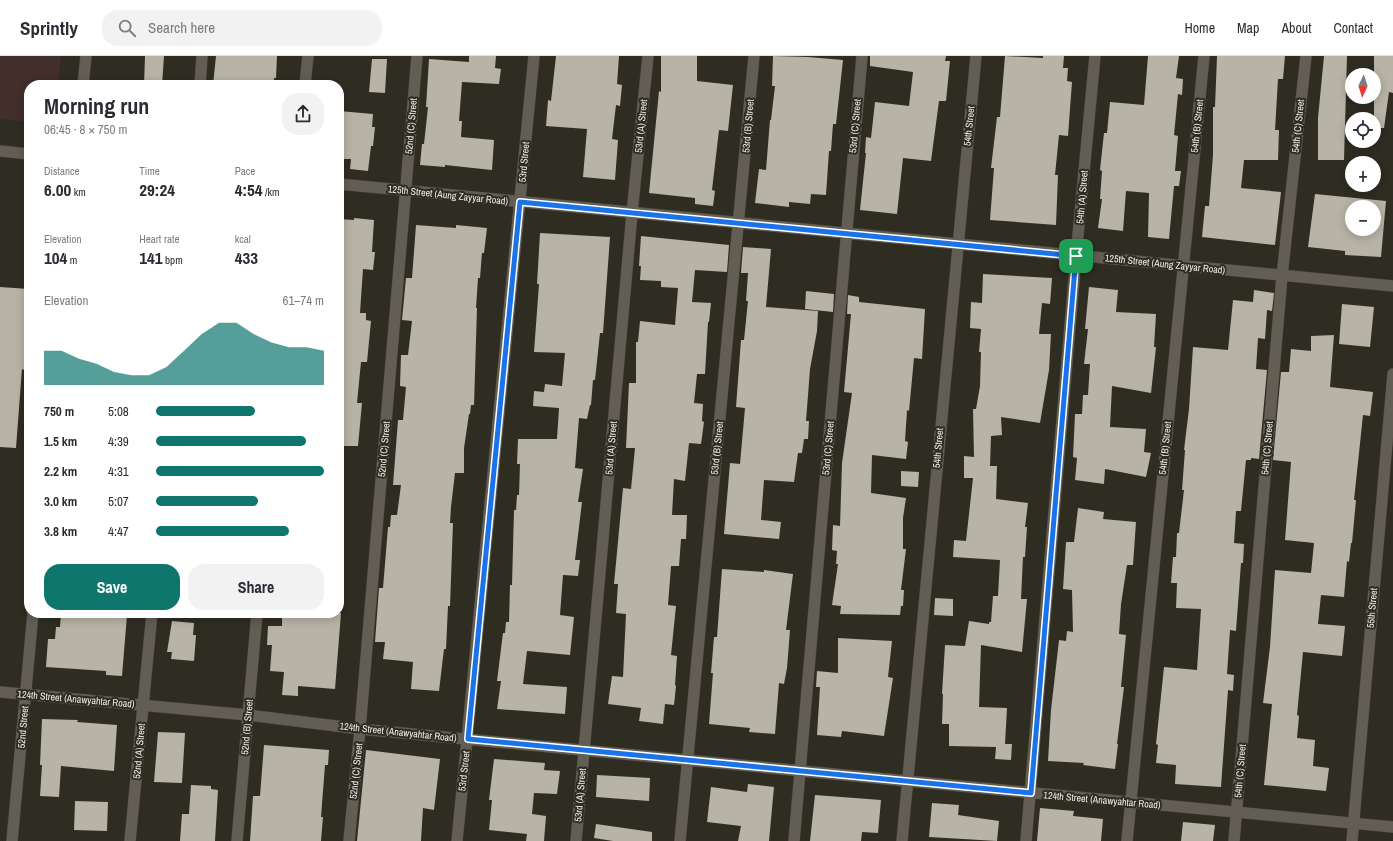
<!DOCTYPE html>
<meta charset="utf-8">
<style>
:root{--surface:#fff;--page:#f2f2f3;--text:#2b2b33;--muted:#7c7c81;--line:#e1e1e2;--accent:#0f766e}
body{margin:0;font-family:"Archivo Narrow",sans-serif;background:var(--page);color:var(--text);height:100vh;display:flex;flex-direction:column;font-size:15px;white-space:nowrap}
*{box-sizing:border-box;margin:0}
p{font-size:13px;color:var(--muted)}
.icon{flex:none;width:22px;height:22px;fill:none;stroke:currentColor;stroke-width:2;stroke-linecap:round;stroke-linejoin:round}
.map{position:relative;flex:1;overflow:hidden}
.side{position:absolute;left:24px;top:24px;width:320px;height:538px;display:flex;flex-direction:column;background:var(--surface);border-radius:16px;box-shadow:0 2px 10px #0003}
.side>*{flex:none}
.needle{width:26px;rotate:184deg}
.buttons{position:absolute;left:1345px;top:12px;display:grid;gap:8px}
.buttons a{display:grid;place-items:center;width:36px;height:36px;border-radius:50%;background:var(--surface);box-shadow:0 2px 10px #0003;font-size:20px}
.pin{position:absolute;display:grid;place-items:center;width:34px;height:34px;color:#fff;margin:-17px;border-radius:8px;box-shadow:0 2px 6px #0006}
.round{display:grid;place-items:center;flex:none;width:42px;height:42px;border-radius:16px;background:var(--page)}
.headline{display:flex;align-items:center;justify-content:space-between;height:68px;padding:0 20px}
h1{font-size:22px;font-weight:800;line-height:30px}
.stats{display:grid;grid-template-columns:repeat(3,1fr);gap:6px;height:68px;padding:4px 20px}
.stats div{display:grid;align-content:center}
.stats b{font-size:17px;font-weight:800}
.stats small{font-size:11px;font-weight:400}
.stats p{font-size:11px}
.chart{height:112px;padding:8px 20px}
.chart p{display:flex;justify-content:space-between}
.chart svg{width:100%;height:72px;margin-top:4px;fill:var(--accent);opacity:.7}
.action{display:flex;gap:8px;margin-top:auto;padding:8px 20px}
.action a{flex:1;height:46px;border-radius:16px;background:var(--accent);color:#fff;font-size:16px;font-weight:800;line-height:46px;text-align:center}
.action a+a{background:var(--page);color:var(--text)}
ul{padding:0 20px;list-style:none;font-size:13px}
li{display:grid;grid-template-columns:64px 48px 1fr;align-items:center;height:30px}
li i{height:10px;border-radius:5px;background:var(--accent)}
header{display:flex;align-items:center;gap:24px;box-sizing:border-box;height:56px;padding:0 20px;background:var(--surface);border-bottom:1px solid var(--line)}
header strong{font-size:19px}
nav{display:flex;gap:22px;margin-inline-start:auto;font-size:14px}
.search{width:280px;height:36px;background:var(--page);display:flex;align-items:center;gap:10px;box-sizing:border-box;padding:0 14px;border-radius:16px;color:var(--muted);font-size:15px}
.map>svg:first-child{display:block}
</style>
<header>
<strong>Sprintly</strong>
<div class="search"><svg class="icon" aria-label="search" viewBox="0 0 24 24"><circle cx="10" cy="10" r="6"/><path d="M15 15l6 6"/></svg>Search here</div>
<nav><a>Home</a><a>Map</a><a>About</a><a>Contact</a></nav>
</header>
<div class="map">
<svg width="1393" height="785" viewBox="0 0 1393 785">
<rect width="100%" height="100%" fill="#2f2c22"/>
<path fill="#422e2b" d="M0 0H61L58 29H29V66L0 63Z"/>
<path fill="#b7b3a6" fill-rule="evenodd" d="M145 0H164L162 29H144Z
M216 0H277L276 22H274V29H213Z
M469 0H496L495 12 501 13 499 28 462 26 459 65H462L461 81 494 84 492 114 445 109V111L420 109 422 88H424L428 51H426L429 3 469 6Z
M556 0H619L617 28 622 29 620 50 616 49 612 83 618 84 615 124 583 121 587 73 546 70 548 44 551 45Z
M661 0H697V25L733 29 728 75 719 74 712 134 715 135 713 150 695 148V142L649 137 659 35 661 36Z
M773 0 808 1 843 4 836 68H833L831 95H829L826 139 811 138 810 148 789 146V151L755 147 759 113 766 114 770 64H771L775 30H772Z
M870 0H946L945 5H950L946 45H939L931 105 903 102 897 158 860 154 866 97H865L866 81 871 82 875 46 909 50 913 16 870 10Z
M1005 0 1043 2V0H1064L1063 12H1068L1067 25 1072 26 1068 80 1059 79 1055 119H1058L1056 169 990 164 994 112H991L997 61H1000Z
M1148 0H1179L1176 22 1183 23 1182 39 1178 38 1174 79 1178 80 1175 115H1181L1179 130H1174L1169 183 1148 181 1149 137 1126 135 1123 175 1098 172 1102 143H1100L1102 115 1100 114 1104 77H1107L1110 46 1144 49Z
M1217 0H1285L1283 23H1278L1275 74H1279L1278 104H1244L1241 132 1281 136 1275 189 1202 181 1205 150H1209L1213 99V51H1215Z
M1324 0H1347L1344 104H1318V62Z
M1374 0H1393V37L1389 36 1384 72H1374Z
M372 3H387L385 37 369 36Z
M339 55 373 58 372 71H375L373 90H371L368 115 350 113 351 103H339Z
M1315 138 1386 145 1381 201 1345 199V195L1308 191ZM1352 151H1374V173H1352Z
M354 162 374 164 372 196H375L373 214 363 213 360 257H366V264L371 265 367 306H361L357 347H362L358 390H339V266L343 219 339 218V163L354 164Z
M416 169 456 172V169L487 172 484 197H482L480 222H478L476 252H477L474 349H471L470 358H469L464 392V417H455L451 451 450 467H453L450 550H448L446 593H444L439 635 411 633 413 606 383 603 385 586H375L379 532H383L388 471H390L391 459H397L401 429H393L398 364H403L406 331 400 330 401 299H408L412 265 402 264 406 222H412Z
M540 177 610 181 603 277H600L595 324H593L591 349H590L587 363 579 362 575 412 583 413 578 446H582L575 504H580L578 520 563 519 560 559 574 561 570 599 527 595 523 628 567 631 565 658 497 653 501 625H497L503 577H505L506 566H509L510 529H512L514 454H516L517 439H519L520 408H517L518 383H557L559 352 533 350 534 335 544 336 545 328 562 330 565 297 534 296 539 228H537Z
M641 180 729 189 727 216 695 214 692 246 711 247 709 266H708L705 318H697L694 347 703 348 702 365 704 366 701 388 689 387 685 425 674 423 672 459H687L686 483H681L679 510H671L668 549 676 550 671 599 677 600 675 629 676 630 674 649 665 648 663 668 639 665 641 652 608 648 612 620 623 621 626 558 616 557 618 528H614L623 432 631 433 635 392H626L629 327H636V286H638L640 265 675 269 678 232 661 231V225L640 224 641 210H639Z
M743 191 771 193 766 251 818 255 817 275 810 313 806 365H809L808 383H804L802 397H798L794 426 764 424 761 464 781 466 779 483 724 478 730 407 740 408 745 352 736 351 741 284H744L748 245H746L748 217H741Z
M983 218 1052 222 1050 248 1042 247 1039 278H1051L1049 314 1040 367 1001 361 1002 379 991 380 990 410H997L996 443 1028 447 1025 471H1027L1025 501H1023L1021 543H1027L1022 596 981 589 979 651 1007 652 1005 688H1012L1011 704 995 703 996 691 949 690V668H942L943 638H942L945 589 965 590 969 565 989 568V566H991L993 540H998L1000 504 953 501 954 484 966 485 973 422H964V400L974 401 973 353H976L980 330 981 296H979L981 273 970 272 971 246 982 247Z
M0 231 29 233 24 314 22 313 16 392 0 391Z
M1089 231 1118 234 1116 256 1156 258 1154 291H1156L1151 337 1112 330 1110 371 1146 373 1144 396 1151 397 1146 421 1105 413 1104 428 1075 424 1077 402 1073 401 1075 358H1082L1083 339H1088L1090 308H1084L1088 273H1085Z
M1254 234 1274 237 1272 255 1267 254 1265 283 1258 282 1256 313 1267 314 1259 403 1251 402V404H1246L1241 455H1236L1234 487 1244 488 1243 507H1241L1236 575 1230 574 1227 618 1234 619 1233 635 1228 634 1221 731 1175 728 1176 709 1156 707 1158 689 1156 688 1164 611 1197 614 1201 553 1176 552 1177 527H1171L1173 501H1176L1177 477H1179L1184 434H1182L1185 394H1184L1189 353 1193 291 1228 294 1233 244 1253 246Z
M806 235 834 238 833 256 805 253Z
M848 239 859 241V246L925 253 922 303 914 302 909 355 907 354 905 385 908 386 906 403 872 399 871 437 906 442 903 462V493H906L901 534H904L903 550H901L900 559 840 558 841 550 832 549 838 508H836L837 495 832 494 833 469 840 470 842 407 852 337 844 336 851 258H847Z
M1342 248 1374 251 1370 291 1339 288Z
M1334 279 1330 331 1373 336 1370 360 1363 359 1354 444H1356L1352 487H1351L1349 506 1347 505 1344 541 1321 539 1318 568 1345 570 1342 600 1303 596 1297 659 1299 660 1297 682 1315 684 1313 710 1329 712 1326 735 1264 729 1272 648 1263 647 1270 591 1275 514 1311 517 1314 487 1285 484 1291 406 1273 404 1281 316H1289L1291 293 1311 295V280Z
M901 415 919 416 918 431 901 430Z
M1078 452 1104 456 1103 463 1136 466 1133 509H1127L1121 548 1119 578 1126 579 1121 631H1124L1117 688H1118L1115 713 1083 709 1084 707 1048 705 1051 654 1059 584 1066 585 1067 575 1073 576 1072 534 1063 533 1066 486H1074Z
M722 513 764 516V514L793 518 786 574H790L787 612 784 628 779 627 775 678 749 676 750 672 709 668 713 617H711L714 581H717Z
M935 542 953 543V560L934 559Z
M61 557 127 559 122 620 106 619V615L46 611 48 583H55L56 571H60Z
M311 557H341L335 633 298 630V640L282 639 284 616 270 615 272 589H267L268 570H282V560L310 562Z
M172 565 194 567 193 579H196L194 605 171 603 172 596H167Z
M838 582 892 585 888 621 893 622 884 680 842 675 841 681 817 679 820 631H816L817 615 838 617Z
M42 663 78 664 77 666 117 669 114 715 61 710 59 741 40 740 42 709H40Z
M158 676 185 677 182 727 154 726Z
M264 689 329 694 328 709H325L321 761H323L321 785H250L253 740H260Z
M366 694 440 703 434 754 423 752 421 785H357Z
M494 703 545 707 544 714 560 715 557 738 534 737 532 758 546 760 544 785H526L527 778 489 774 492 744H489Z
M597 719 650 722 649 745 596 741Z
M748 728 774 731 769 785H738L741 770 707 766 711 731 747 736Z
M191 729 211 730V733L218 734 215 785H180L182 758H189Z
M815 739 881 744 878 777 862 776 861 785H810Z
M75 745 108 746 107 775 74 774Z
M932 747 959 749 958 759 999 765 997 785 929 781Z
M1040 752 1074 755 1073 760 1103 763 1101 785H1037Z
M1183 766 1215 769 1213 785H1181Z
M596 768 652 776V785H613L594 782Z"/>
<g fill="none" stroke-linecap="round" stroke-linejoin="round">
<g stroke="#4a483f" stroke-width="12">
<path id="minor" d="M83 29 86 0
M200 29 202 0
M305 29 308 0
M0 95 29 98
M339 128 1393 230
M12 785 33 557
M130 785 152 557
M237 785 257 557
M349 785 360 673 417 0
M457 785 534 0
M576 785 632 157 648 0
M680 785 754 0
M794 785 862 0
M902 785 976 0
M1026 785 1076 200 1095 0
M1127 785 1204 0
M1234 785 1282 220 1306 0
M1352 785 1393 318"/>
</g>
<g stroke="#4a483f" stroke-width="12">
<path id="tertiary" d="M0 636 248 659 360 673 1393 771"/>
</g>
<use href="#minor" stroke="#625e53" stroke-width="11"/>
<use href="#tertiary" stroke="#625e53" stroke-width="11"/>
</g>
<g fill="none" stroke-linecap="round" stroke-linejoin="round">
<g stroke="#fff" stroke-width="8">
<path id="route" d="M520 146 1076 200 1031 737 468 683Z"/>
</g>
<use href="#route" stroke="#1a73e8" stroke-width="5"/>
</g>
<g text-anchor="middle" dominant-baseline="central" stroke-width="4" stroke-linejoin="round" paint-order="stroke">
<g font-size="10" fill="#edebe5" stroke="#2f2c22">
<text transform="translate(411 70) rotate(-85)">52nd (C) Street</text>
<text transform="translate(641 70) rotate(-84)">53rd (A) Street</text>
<text transform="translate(748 70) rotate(-85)">53rd (B) Street</text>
<text transform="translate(855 70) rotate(-85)">53rd (C) Street</text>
<text transform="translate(969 70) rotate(-84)">54th Street</text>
<text transform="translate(1197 70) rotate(-84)">54th (B) Street</text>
<text transform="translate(1298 70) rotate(-84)">54th (C) Street</text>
<text transform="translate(524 106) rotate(-85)">53rd Street</text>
<text transform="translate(448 139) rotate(6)">125th Street (Aung Zayyar Road)</text>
<text transform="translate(1082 141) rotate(-85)">54th (A) Street</text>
<text transform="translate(1165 208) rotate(6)">125th Street (Aung Zayyar Road)</text>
<text transform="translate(611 392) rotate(-85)">53rd (A) Street</text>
<text transform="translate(717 392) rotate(-84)">53rd (B) Street</text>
<text transform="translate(828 392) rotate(-85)">53rd (C) Street</text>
<text transform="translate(938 392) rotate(-85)">54th Street</text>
<text transform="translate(1165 392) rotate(-84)">54th (B) Street</text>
<text transform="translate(1267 392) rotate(-85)">54th (C) Street</text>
<text transform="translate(384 393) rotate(-85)">52nd (C) Street</text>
<text transform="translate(1372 552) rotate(-85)">55th Street</text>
<text transform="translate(76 643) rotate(5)">124th Street (Anawyahtar Road)</text>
<text transform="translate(23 671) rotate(-85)">52nd Street</text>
<text transform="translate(247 671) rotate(-85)">52nd (B) Street</text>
<text transform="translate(398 676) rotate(6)">124th Street (Anawyahtar Road)</text>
<text transform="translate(139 695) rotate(-85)">52nd (A) Street</text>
<text transform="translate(356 715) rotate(-84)">52nd (C) Street</text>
<text transform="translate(464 715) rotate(-84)">53rd Street</text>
<text transform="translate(1240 715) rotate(-85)">54th (C) Street</text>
<text transform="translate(580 739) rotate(-85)">53rd (A) Street</text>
<text transform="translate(1102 744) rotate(5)">124th Street (Anawyahtar Road)</text>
</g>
</g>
</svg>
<div class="buttons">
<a><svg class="needle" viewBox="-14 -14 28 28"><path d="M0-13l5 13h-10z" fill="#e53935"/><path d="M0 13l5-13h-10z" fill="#7c7c81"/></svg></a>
<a><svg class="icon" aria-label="locate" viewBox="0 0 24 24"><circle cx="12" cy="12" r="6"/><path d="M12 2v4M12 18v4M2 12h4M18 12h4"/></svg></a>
<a>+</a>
<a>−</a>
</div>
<div class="pin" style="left:1076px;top:200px;background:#1e9e55"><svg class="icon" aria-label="arrive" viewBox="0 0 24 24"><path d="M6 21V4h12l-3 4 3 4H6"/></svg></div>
<section class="side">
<div class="headline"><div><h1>Morning run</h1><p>06:45 · 8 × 750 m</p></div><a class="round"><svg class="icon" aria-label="share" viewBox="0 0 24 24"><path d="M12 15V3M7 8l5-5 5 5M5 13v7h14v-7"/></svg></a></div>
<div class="stats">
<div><p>Distance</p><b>6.00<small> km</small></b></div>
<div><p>Time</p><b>29:24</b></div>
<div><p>Pace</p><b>4:54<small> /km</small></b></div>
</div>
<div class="stats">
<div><p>Elevation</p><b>104<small> m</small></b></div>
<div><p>Heart rate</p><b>141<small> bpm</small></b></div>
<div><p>kcal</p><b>433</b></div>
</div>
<div class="chart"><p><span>Elevation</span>61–74 m</p>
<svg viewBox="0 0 160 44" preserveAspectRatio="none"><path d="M0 44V23L10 23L20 28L30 31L40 36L50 38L60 38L70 33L80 23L90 13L100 6L110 6L120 13L130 18L140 21L150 21L160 23V44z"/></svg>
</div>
<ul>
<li><b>750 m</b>5:08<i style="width:59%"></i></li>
<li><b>1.5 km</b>4:39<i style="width:89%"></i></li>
<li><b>2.2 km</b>4:31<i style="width:100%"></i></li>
<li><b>3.0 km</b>5:07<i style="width:61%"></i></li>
<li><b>3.8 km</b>4:47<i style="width:79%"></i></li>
</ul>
<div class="action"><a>Save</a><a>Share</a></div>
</section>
</div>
